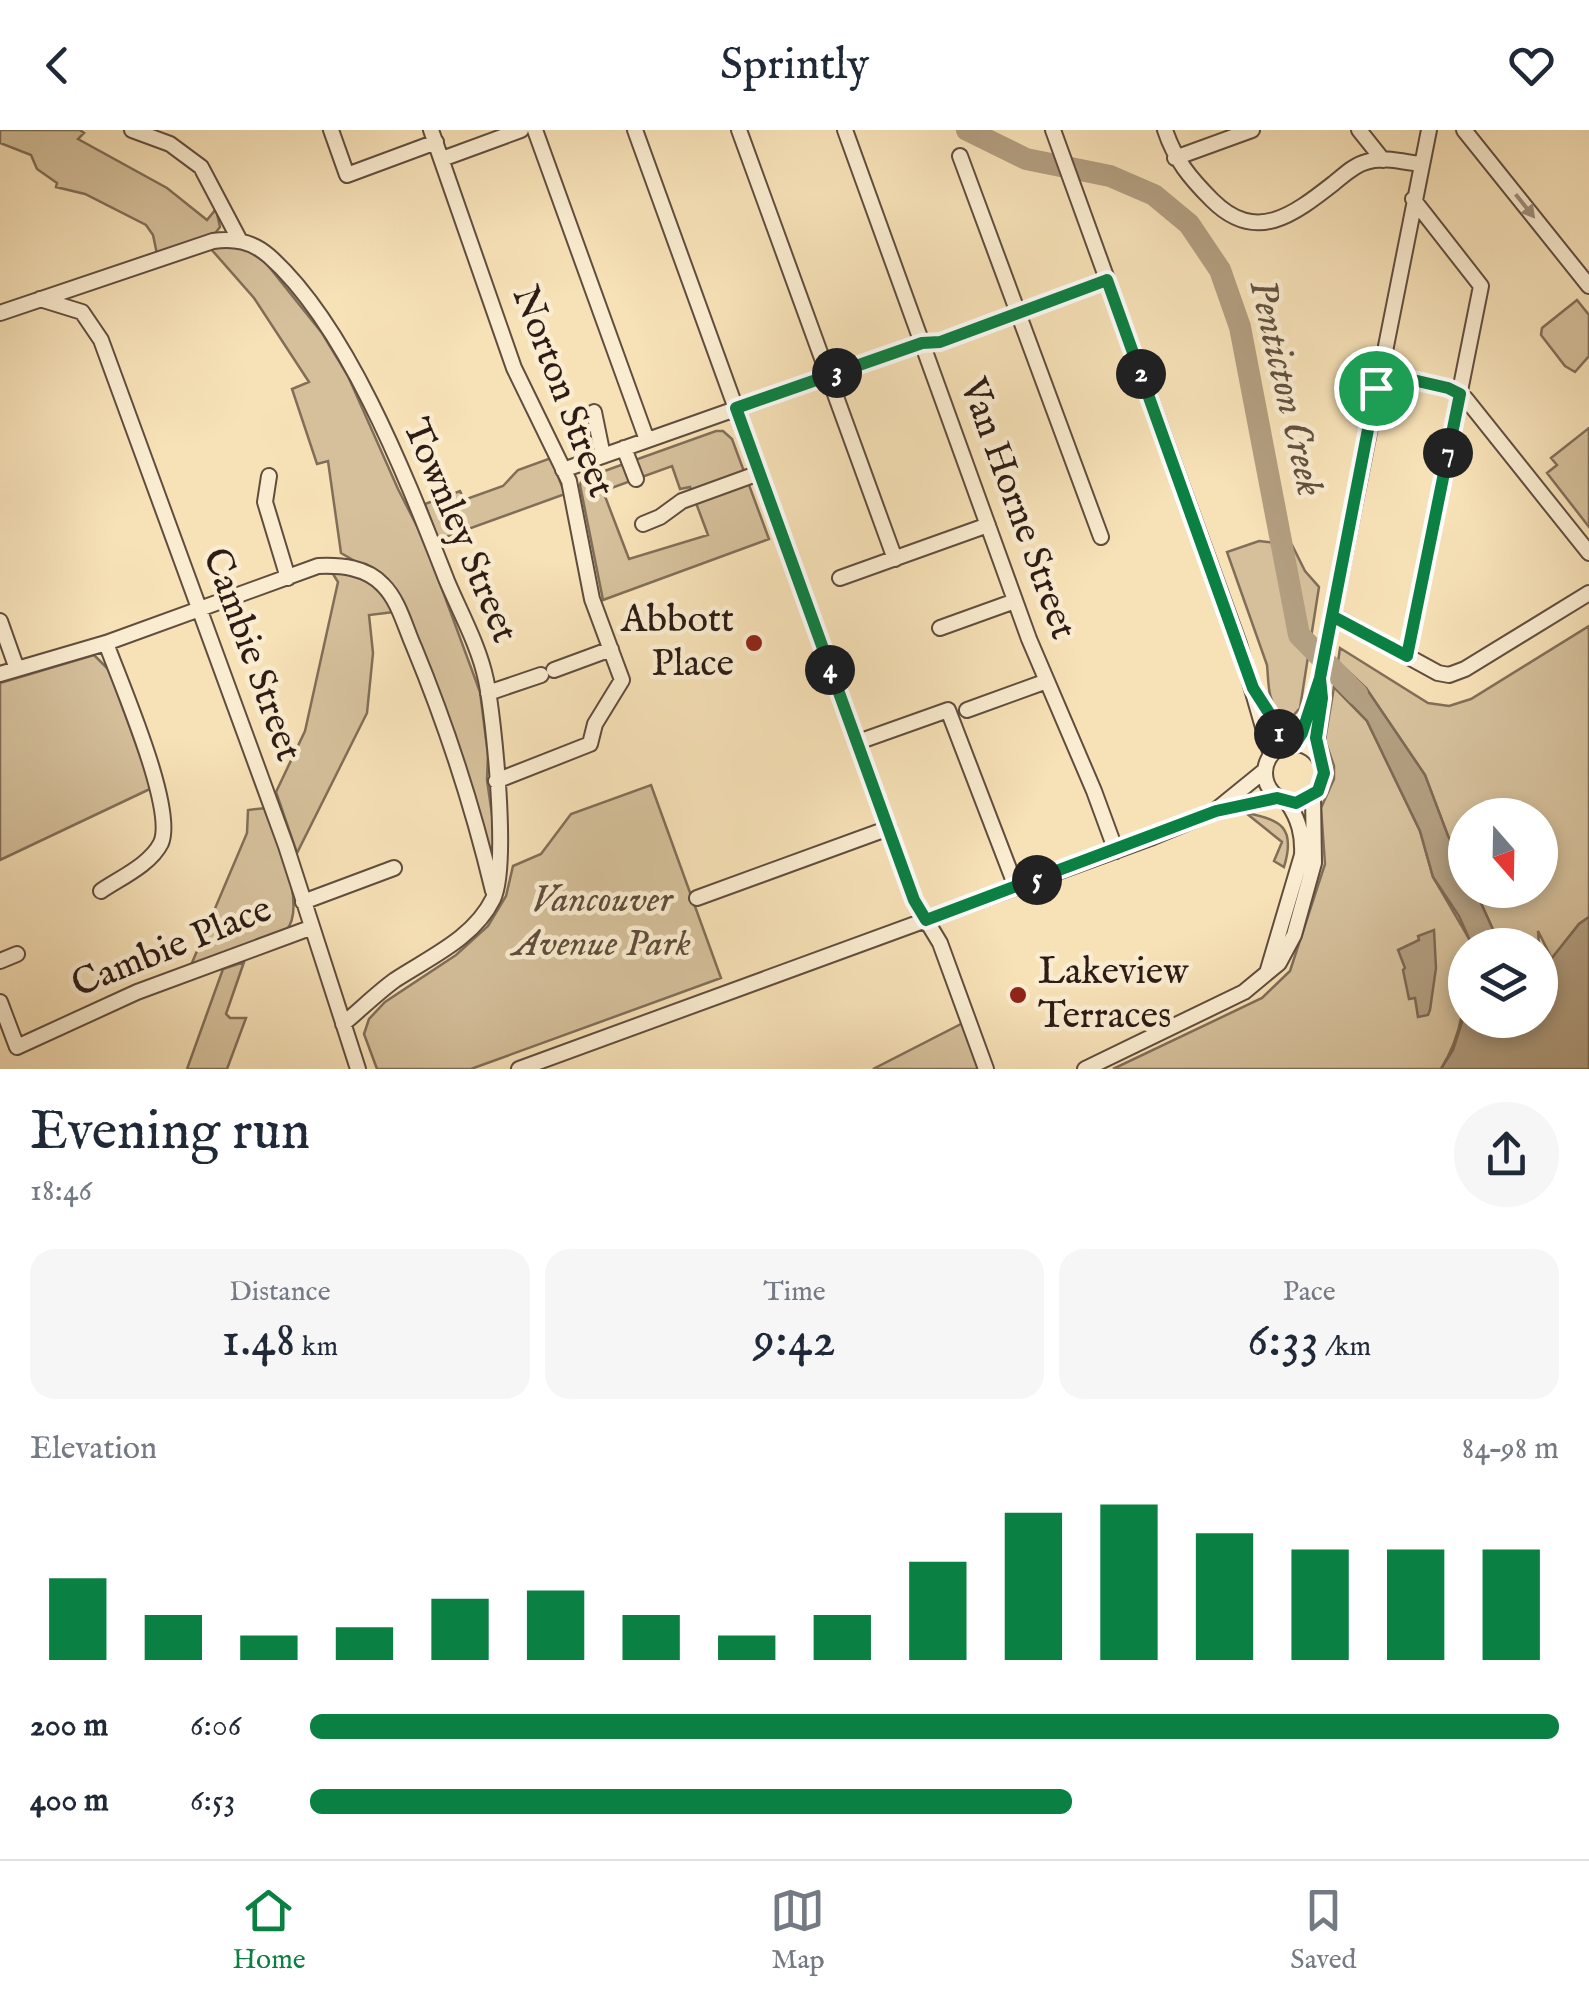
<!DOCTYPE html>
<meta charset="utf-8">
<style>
:root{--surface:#fff;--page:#f6f6f7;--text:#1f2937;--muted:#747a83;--line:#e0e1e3;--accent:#0b8043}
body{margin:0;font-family:"IM FELL English",serif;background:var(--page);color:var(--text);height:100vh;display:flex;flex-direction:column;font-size:38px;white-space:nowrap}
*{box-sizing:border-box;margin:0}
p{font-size:32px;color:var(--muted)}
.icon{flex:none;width:55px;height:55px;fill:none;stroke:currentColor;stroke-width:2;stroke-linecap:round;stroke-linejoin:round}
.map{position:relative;height:939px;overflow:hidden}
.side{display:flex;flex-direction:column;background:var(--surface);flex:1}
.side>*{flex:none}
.needle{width:65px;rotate:160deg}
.fabs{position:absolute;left:1448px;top:668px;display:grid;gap:20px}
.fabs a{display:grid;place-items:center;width:110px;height:110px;border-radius:50%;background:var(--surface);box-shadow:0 5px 15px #0003;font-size:50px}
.pin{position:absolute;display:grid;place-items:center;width:85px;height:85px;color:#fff;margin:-42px;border:5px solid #fff;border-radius:50%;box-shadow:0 2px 10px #0007}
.km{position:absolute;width:50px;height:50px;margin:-25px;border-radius:50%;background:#222;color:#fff;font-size:28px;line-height:50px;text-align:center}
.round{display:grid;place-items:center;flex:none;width:105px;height:105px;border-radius:52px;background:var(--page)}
.headline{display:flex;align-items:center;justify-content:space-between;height:170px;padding:0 30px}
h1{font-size:55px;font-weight:600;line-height:75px}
.figures{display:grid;grid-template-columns:repeat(3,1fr);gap:15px;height:170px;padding:10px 30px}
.figures div{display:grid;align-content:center;border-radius:25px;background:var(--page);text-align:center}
.figures b{font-size:50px;font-weight:600}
.figures small{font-size:28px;font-weight:400}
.figures p{font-size:28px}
.chart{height:280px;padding:20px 30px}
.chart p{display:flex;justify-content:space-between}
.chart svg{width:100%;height:180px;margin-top:10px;stroke:var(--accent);stroke-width:6}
ul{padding:0 30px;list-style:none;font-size:32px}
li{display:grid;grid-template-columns:160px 120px 1fr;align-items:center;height:75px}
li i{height:25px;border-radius:12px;background:var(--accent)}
header{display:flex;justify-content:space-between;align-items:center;height:130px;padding:0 30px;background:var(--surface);font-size:45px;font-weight:600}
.tabs{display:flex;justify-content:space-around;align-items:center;height:140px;border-top:2px solid var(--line);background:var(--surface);font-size:28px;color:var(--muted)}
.tabs a{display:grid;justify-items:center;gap:5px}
.tabs .active{color:var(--accent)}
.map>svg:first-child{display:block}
</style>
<header><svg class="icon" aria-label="back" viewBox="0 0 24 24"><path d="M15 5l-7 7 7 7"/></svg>Sprintly<svg class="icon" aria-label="heart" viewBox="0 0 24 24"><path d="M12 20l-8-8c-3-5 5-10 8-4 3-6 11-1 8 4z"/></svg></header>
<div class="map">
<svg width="1589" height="939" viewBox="0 0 1589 939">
<rect width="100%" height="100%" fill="#f7e1b7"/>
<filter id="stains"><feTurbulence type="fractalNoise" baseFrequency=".002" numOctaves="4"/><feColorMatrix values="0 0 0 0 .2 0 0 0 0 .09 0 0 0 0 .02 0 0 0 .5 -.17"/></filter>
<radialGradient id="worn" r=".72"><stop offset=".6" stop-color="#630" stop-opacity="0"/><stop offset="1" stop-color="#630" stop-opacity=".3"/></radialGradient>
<path fill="#d5c09b" stroke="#816e58" stroke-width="2.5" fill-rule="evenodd" d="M0 0H80L84 3 78 9 167 58 207 90 216 79 220 97 213 106 157 124 153 105 146 95 85 64 56 57 57 53 37 39 31 25 0 13Z
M229 116 247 120 266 133 322 203 348 246 398 359 424 410 480 562 488 625 487 650 498 726 497 742 382 447 341 423 328 331 317 334 292 259 309 252 254 168 211 119Z
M1577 170 1589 185V226L1575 242 1565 236 1541 205 1542 198Z
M1589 298V397L1547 343 1557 335 1551 328Z
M716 301H723L732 309 769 409 603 470 580 355 582 349ZM672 336 680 359 690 357 708 405 629 429 603 361Z
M551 328 565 364 438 410 425 374 460 361 464 370 503 356 518 340Z
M1259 411 1292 415 1305 441 1319 457 1300 578 1292 587 1280 586C1267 567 1269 556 1267 535L1227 422Z
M335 442C369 448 375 454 394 482L369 485 373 523 367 583 297 723 276 662 305 601 338 452 333 444 327 443Z
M1589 496V787L1579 794 1552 829 1538 801 1539 815H1500L1475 760H1540V685H1465V737L1448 706 1425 645 1366 558 1338 532 1340 518 1428 573 1449 576 1471 569Z
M94 525 109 540 152 658 0 730V553Z
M1334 557 1367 591 1420 701 1433 747 1471 812 1472 815H1465C1465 863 1467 896 1441 939H1113L1262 868 1290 841 1325 734 1321 678 1334 649V636L1325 610Z
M651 655 721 848 471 939H377L364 904 369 889 385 872 456 825 488 796 506 766 513 736 541 724 571 684Z
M266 678C276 709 308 775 286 801L191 835 247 703 248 680Z
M1246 683C1281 689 1296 698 1284 737L1274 731 1282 712Z
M244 832 226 884 230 888H246L227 939H187L223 839Z
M963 893 979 939H873Z"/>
<path fill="#b29e80" stroke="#7d6a55" stroke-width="2.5" d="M1338 532 1366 558 1425 645 1448 706 1465 737V760H1475L1500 815H1472L1459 786 1433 747 1420 701 1367 591 1334 557Z
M1589 787V939H1441L1453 920 1465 883V890H1540V843L1579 794Z
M1434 800 1436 838 1430 880 1428 885 1418 887 1415 868 1409 869 1403 840 1405 838 1398 820 1419 810 1418 806Z"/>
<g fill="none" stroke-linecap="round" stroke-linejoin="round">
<path stroke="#b29e80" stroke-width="22" d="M967 0 1026 29 1110 46 1154 65 1189 94 1220 140 1240 197 1299 505 1357 564"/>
<g stroke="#604d3e" stroke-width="18">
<path id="minor" d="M132 0 170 14 201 37 239 109
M331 0 347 45 436 12
M431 0 514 238 569 351 592 469 622 550 595 594 590 614 496 651
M535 0 647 310
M635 0 914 770 940 813 986 939
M739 0 895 429
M845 0 1029 509 1094 661 1116 721
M1053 0 1239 514 1271 625
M1165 0C1175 30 1190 48 1212 70 1256 114 1293 85 1334 53 1343 46 1354 35 1366 32 1382 26 1404 32 1420 34
M1359 0 1383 30
M1464 0 1589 156
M960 26 1101 407
M1175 28 1252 0
M442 29 521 0
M40 169 82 182 101 210 286 716 358 939
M0 183 213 111C234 108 252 111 269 126 349 197 408 352 447 451 460 482 479 516 486 550 494 588 509 737 493 769 474 808 430 827 395 850 377 863 360 880 343 894
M1379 243 1448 258 1466 269 1589 423
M594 282 603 326
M624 318 636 349
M563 340 922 213 940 212 1107 150
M269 346 265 372 288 448
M643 394 660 387 682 371 759 343
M840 448 988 395
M1332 485 1438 543 1449 545 1465 539 1589 463
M0 491 17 539
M940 498 1015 471
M1407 526 1481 156 1413 69
M554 540 611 519
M0 544 106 513 318 436C341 435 366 437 383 455 399 471 405 497 414 517 447 597 473 677 493 761
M1254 559 1289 614
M488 563 541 545
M967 580 1047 551
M858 612 948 580 1016 757
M1265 643a29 29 0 1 1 58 0a29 29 0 1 1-58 0Z
M1295 614C1309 594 1310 570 1320 548L1429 0
M1317 625 1320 552
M1216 680 1264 641
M101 761C120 748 150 735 161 713 176 679 120 552 106 513
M697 768 889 698
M303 772 394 738
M0 831 17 824
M1267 843 1302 725C1303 705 1299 689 1287 672
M0 872 17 917 137 862 310 798
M519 939 1153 707 1216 681 1277 668
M1085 939 1244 862 1279 833 1294 805 1314 733 1313 666"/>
</g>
<use href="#minor" stroke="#faecd0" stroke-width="14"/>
</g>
<defs><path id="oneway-solid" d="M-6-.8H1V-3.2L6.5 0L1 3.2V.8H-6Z" transform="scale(2.5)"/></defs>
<use fill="#9e8e7c" href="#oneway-solid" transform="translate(1525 76) rotate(51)"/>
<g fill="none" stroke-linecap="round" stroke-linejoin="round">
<g stroke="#fff" stroke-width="20">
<path id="route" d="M1376 258 1320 548 1302 603 1295 614H1289L1253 558 1107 150 940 212 922 213 736 278 914 770 926 790 1216 681 1277 668 1296 673 1318 661 1324 643 1316 608 1322 568 1320 548 1332 486 1407 526 1460 264 1448 258 1378 242 1376 258"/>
</g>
<use href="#route" stroke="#0b8043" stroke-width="12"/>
</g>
<g fill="#8f2418" stroke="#faecd0" stroke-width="4">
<circle cx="754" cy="513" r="10"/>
<circle cx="1018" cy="865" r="10"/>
</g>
<g text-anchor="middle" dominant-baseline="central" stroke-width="9" stroke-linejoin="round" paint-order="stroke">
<g font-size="38" fill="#2d1c15" stroke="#faecd0">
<text transform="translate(562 262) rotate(69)">Norton Street</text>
<text transform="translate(1017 379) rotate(70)">Van Horne Street</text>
<text transform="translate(459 401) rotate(67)">Townley Street</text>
<text transform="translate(251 525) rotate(70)">Cambie Street</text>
<text transform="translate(172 818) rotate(-22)">Cambie Place</text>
</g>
<g font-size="38" fill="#2d1c15" stroke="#faecd0" text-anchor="end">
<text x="734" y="491">Abbott<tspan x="734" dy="44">Place</tspan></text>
<text x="1038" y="843" text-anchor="start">Lakeview<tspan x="1038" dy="44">Terraces</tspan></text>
</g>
<g font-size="38" font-style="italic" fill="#5f4d3d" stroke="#faecd0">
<text x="602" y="771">Vancouver<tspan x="602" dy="44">Avenue Park</tspan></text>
</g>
<g font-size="40" font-style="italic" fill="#625040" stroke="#faecd0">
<text transform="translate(1285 258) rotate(77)">Penticton Creek</text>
</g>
</g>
<rect width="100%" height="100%" filter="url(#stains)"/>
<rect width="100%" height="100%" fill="url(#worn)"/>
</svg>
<div class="fabs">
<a><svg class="needle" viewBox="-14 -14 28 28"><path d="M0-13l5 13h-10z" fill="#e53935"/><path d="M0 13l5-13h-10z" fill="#747a83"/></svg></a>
<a><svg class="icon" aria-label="layers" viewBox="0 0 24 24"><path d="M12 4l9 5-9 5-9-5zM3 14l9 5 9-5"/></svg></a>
</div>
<div class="pin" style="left:1376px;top:258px;background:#1e9e55"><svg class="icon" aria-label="arrive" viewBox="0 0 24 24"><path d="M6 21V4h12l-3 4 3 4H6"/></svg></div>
<b class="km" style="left:1279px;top:604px">1</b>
<b class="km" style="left:1141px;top:244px">2</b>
<b class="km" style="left:837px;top:243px">3</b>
<b class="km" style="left:830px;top:540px">4</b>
<b class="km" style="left:1037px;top:750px">5</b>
<b class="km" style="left:1448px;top:323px">7</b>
</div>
<section class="side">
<div class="headline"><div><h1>Evening run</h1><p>18:46</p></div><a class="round"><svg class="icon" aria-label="share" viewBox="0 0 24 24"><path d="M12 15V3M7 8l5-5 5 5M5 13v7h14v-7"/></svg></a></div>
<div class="figures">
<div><p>Distance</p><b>1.48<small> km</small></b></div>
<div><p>Time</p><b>9:42</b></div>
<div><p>Pace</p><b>6:33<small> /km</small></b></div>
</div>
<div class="chart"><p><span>Elevation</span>84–98 m</p>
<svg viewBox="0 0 160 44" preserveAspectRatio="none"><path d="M5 44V24M15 44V33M25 44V38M35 44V36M45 44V29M55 44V27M65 44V33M75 44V38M85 44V33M95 44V20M105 44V8M115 44V6M125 44V13M135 44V17M145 44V17M155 44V17"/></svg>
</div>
<ul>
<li><b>200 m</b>6:06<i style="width:100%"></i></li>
<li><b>400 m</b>6:53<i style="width:61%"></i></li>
</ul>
</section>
<nav class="tabs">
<a class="active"><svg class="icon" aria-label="home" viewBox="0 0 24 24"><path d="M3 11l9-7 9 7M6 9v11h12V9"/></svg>Home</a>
<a><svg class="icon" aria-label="map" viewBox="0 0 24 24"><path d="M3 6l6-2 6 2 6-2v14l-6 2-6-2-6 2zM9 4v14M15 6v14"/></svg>Map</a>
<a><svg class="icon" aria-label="saved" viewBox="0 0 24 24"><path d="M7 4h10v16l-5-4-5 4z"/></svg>Saved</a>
</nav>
